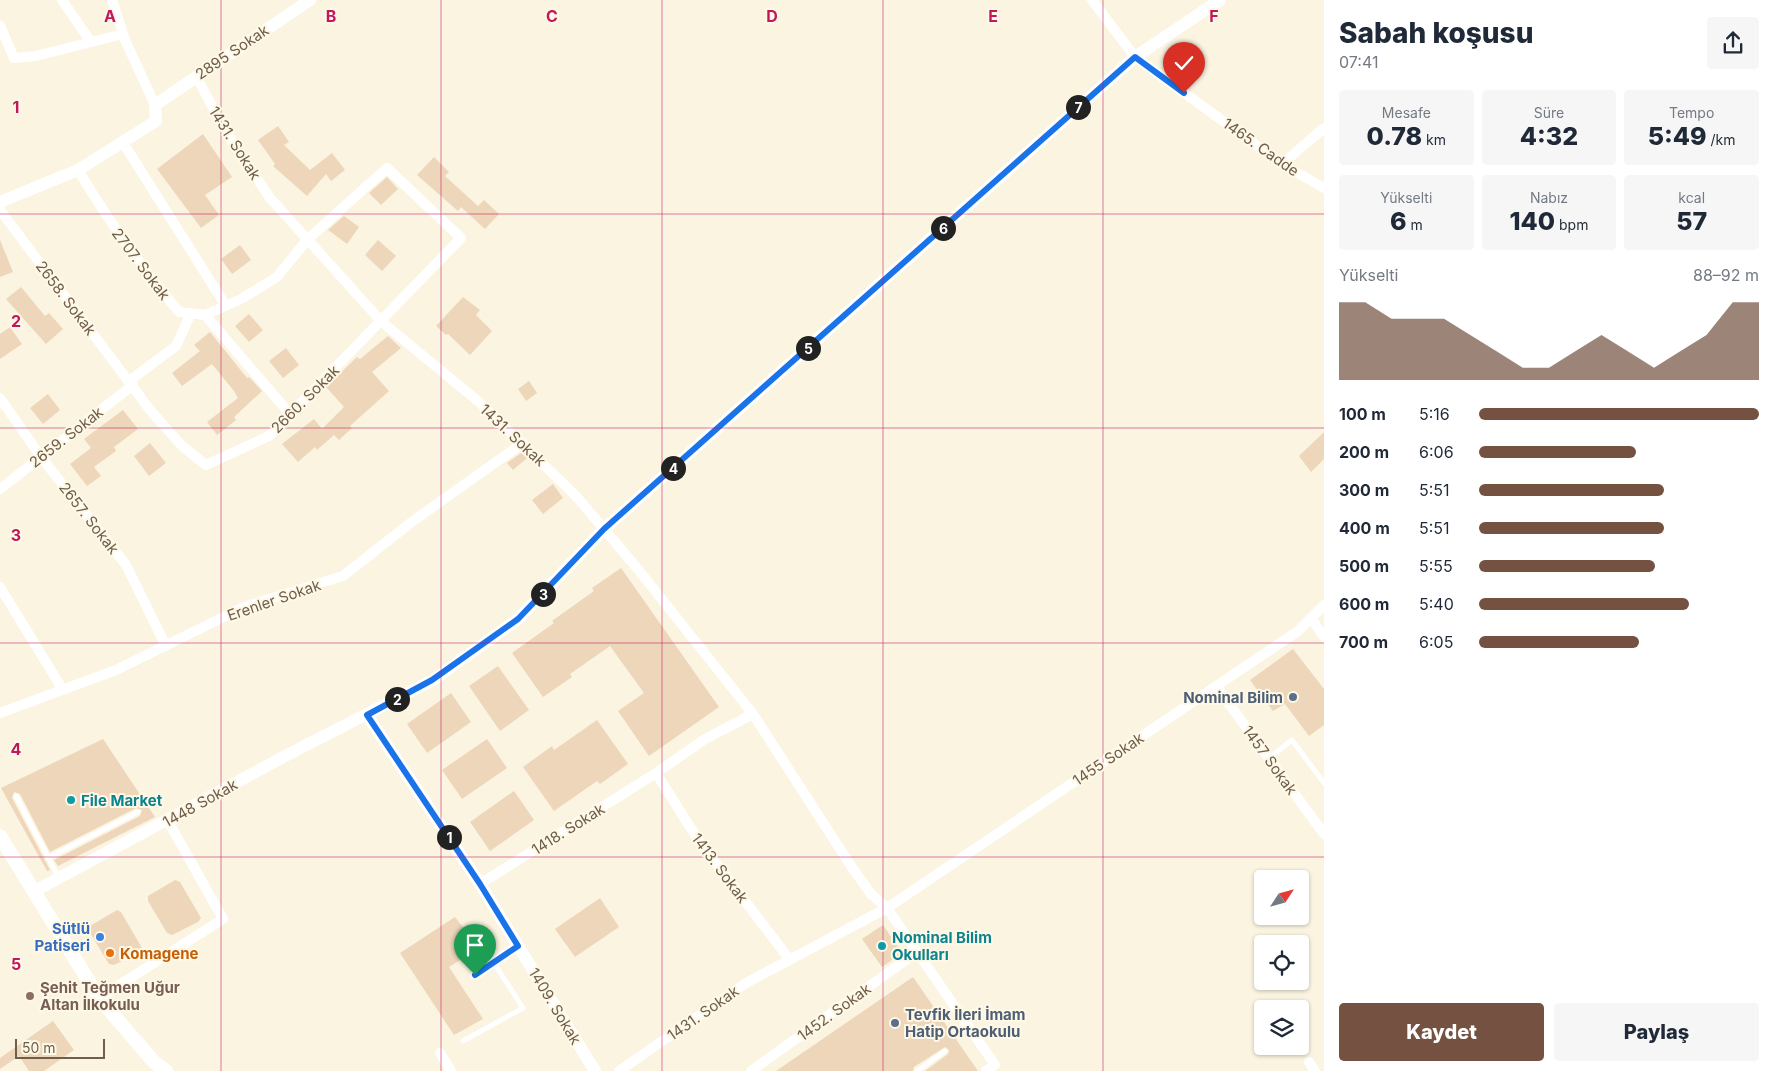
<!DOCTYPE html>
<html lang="tr">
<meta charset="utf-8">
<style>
:root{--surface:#fff;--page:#f6f6f7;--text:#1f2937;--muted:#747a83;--accent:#745141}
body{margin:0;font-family:Inter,sans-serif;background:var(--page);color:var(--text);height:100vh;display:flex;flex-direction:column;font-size:19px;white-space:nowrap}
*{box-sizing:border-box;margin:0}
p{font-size:16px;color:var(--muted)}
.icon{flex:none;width:28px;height:28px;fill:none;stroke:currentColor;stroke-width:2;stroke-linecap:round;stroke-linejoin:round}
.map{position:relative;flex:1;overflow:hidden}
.details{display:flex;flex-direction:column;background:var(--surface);width:450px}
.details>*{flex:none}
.needle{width:32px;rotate:54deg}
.buttons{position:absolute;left:1254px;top:870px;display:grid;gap:10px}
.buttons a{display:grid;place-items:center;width:55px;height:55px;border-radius:5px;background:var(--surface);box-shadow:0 1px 4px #0004;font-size:25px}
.scale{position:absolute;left:15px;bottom:12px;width:90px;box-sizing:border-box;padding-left:5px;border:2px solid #705d4a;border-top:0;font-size:14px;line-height:18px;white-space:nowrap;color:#705d4a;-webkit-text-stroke:4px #fef8e7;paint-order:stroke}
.pin{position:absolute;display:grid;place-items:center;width:42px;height:42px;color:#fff;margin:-51px -21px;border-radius:50% 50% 50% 0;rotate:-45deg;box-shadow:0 0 5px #0007}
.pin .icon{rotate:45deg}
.km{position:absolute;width:25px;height:25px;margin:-12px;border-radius:50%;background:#222;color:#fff;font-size:14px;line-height:25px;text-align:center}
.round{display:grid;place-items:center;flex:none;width:52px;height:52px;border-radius:5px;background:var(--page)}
.headline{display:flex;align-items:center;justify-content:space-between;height:85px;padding:0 15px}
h1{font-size:28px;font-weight:800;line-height:38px}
.figures{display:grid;grid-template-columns:repeat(3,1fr);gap:8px;height:85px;padding:5px 15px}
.figures div{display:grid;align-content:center;border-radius:5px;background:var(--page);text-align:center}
.figures b{font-size:25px;font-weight:800}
.figures small{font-size:14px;font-weight:400}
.figures p{font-size:14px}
.chart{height:140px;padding:10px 15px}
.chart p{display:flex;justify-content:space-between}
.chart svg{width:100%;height:90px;margin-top:5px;fill:var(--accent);opacity:.7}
.action{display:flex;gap:10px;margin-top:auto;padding:10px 15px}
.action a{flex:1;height:58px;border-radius:5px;background:var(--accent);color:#fff;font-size:20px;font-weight:800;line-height:58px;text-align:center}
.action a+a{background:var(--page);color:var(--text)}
ul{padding:0 15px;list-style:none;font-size:16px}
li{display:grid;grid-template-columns:80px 60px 1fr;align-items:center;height:38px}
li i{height:12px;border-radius:6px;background:var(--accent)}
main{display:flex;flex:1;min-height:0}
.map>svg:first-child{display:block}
</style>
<main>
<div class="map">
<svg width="1324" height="1071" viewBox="0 0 1324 1071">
<rect width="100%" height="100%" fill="#faf4e1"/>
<path fill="#eed6bb" d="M278 126 289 142 284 145 310 170 332 153 345 170 331 181 326 174 307 196 273 166 275 164 258 140Z
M203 134 232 177 205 195 219 215 201 228 157 169Z
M434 157 449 172 445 176 478 206 484 200 499 214 485 229 461 207 458 211 417 175Z
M387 177 398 189 381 205 369 193Z
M344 216 359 227 347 244 328 230Z
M0 240 13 272 0 277Z
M378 240 396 256 382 271 365 255Z
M240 245 251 260 232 274 221 259Z
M21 287 45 316 49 313 63 329 46 344 6 299Z
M463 297 480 310 476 315 492 331 470 355 448 334 446 335 436 326Z
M249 314 263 330 249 342 235 326Z
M10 327 22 344 0 359V334Z
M210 332 247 378 249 377 262 391 234 417 236 420 217 435 207 422 238 398 234 391 212 364 182 386 172 373 200 351 194 345Z
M388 336 401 348 372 372 389 391 350 426 352 428 339 440 334 435 317 450 315 447 298 462 282 444 314 419 322 429 344 407 326 387 357 357 360 359Z
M286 348 299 365 283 378 269 361Z
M529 381 537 393 526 401 518 389Z
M48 394 60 410 43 424 30 408Z
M123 410 138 429 114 447 116 451 94 467 101 476 87 486 70 464 91 448 84 439Z
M1324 432V459L1311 472 1299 456Z
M150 443 166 463 149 476 134 456Z
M521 453 527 458 513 470 507 463Z
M553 484 563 498 543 514 532 500Z
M621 568 719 707 649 756 618 711 644 693 610 646 570 674 572 677 543 697 512 653 554 623 552 621 594 591 592 588Z
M1293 649 1324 689V725L1309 736 1285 704 1273 711 1250 680Z
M498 666 529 710 500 731 469 686Z
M451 693 471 722 427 753 407 724Z
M597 720 628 764 600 784 597 781 554 811 523 767 552 746 554 750Z
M103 739 155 817 58 866 54 860 140 816 142 810 136 808 50 852 20 794 14 792 12 798 50 870 47 871 1 788Z
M487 739 507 768 462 799 442 770Z
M514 791 534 820 490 851 470 822Z
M175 880 180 882 201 918 198 922 172 935 167 933 148 901V896Z
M600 898 619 927 575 957 555 929Z
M117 910 121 912 142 948 139 952 114 965 109 964 89 931 90 926Z
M455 917 479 948 449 967 483 1019 454 1035 400 953Z
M883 925 902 953 882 967 862 939Z
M913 977 978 1071H925L948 1054 949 1050 945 1047 914 1067 913 1071H776Z
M53 1021 74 1050 44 1071H29L19 1056 0 1069V1058Z"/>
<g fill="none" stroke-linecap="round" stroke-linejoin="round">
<path stroke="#fff" stroke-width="5" d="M1269 758 1292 740 1324 783
M16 796 59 878
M48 858 138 812
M475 975 518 947
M463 1041 523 1008 494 963
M917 1071 945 1051"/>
<path stroke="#fff" stroke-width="10" d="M62 0 91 42
M112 0 125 40 155 105
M1092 0 1135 57 1282 164 1324 188
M0 26 14 58 36 56 123 34
M196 76 226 132 270 198 382 322 479 402 576 496 637 568 753 714 705 739 656 773 480 884
M122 141 226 306
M1282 164 1324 128
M0 210 150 410 182 446 206 465 269 436 461 238 387 168 307 240 277 277 241 299 205 315 179 312C141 267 108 220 78 170
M205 315 290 414
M129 381 176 346 191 313
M0 398 41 457 126 565 166 646
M0 489 133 385
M0 587 63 690
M1311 618 1324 637
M1216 686 1324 834
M0 713 116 670 244 607 343 576 413 521 523 443
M753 714 851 866 871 894 887 908 995 1065 986 1071
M656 773 697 838 790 960
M99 998 223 919 168 821
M440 1053 451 1071
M1309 1062 1315 1071
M619 1071 746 983 887 908 1298 631 1324 605
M751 1071 917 952"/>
<path stroke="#fff" stroke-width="12" d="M0 202 78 170 156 121 155 105 310 0
M367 715 480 884 595 1071
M33 892 287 755 433 680 518 619 604 529 1135 57 1220 0"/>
<path stroke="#fff" stroke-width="14" d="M0 836 99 998 154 1062 166 1071"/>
</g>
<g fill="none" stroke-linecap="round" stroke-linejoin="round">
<g stroke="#fff" stroke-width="10">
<path id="route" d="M475 975 518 946 480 884 367 715 432 680 518 619 604 529 1135 57 1184 93"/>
</g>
<use href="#route" stroke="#1a73e8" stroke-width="6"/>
</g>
<path fill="none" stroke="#c2185b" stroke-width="1" stroke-opacity="0.55" d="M221 0V1071M441 0V1071M662 0V1071M883 0V1071M1103 0V1071M0 214H1324M0 428H1324M0 643H1324M0 857H1324"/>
<g fill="#5c6f8a" stroke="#fef8e7" stroke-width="2">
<circle cx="1293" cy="697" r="5"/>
<circle cx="895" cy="1023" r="5"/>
</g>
<g fill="#0f9aa8" stroke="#fef8e7" stroke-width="2">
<circle cx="71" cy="800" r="5"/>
<circle cx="882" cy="946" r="5"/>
</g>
<circle fill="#3f7fe0" stroke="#fef8e7" stroke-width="2" cx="100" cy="937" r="5"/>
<circle fill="#e8710a" stroke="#fef8e7" stroke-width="2" cx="110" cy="953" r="5"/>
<circle fill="#8d6e63" stroke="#fef8e7" stroke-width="2" cx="30" cy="996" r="5"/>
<g text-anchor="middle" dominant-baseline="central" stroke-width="4" stroke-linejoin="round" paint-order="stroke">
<g font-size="15" fill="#705d4a" stroke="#fef8e7">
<text transform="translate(232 52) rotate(-34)">2895 Sokak</text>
<text transform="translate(235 143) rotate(58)">1431. Sokak</text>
<text transform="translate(1261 147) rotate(35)">1465. Cadde</text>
<text transform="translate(141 264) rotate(53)">2707. Sokak</text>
<text transform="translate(66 298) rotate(53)">2658. Sokak</text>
<text transform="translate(305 399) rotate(-45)">2660. Sokak</text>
<text transform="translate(513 435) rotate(43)">1431. Sokak</text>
<text transform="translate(66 437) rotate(-38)">2659. Sokak</text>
<text transform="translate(89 518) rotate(52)">2657. Sokak</text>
<text transform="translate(274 600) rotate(-19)">Erenler Sokak</text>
<text transform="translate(1108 759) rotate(-34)">1455 Sokak</text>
<text transform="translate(1270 760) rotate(54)">1457 Sokak</text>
<text transform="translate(200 803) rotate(-29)">1448 Sokak</text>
<text transform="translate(568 829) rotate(-32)">1418. Sokak</text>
<text transform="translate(720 868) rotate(53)">1413. Sokak</text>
<text transform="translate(555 1006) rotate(59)">1409. Sokak</text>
<text transform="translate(834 1012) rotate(-36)">1452. Sokak</text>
<text transform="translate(703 1013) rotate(-35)">1431. Sokak</text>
</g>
<g font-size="15" font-weight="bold" fill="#4e5e75" stroke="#fef8e7" text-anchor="end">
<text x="1283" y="697">Nominal Bilim</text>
<text x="905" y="1014" text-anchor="start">Tevfik İleri İmam<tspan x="905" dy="17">Hatip Ortaokulu</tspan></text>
</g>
<g font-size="15" font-weight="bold" fill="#0d838f" stroke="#fef8e7" text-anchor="start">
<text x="81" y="800">File Market</text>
<text x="892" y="937">Nominal Bilim<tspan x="892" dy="17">Okulları</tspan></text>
</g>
<g font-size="15" font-weight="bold" fill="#366cbe" stroke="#fef8e7" text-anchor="end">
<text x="90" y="928">Sütlü<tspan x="90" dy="17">Patiseri</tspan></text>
</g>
<g font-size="15" font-weight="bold" fill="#c56008" stroke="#fef8e7" text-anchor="start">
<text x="120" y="953">Komagene</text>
</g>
<g font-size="15" font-weight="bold" fill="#785e54" stroke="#fef8e7" text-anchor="start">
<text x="40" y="987">Şehit Teğmen Uğur<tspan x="40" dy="17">Altan İlkokulu</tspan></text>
</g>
</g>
<g font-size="16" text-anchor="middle" font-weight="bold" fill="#c2185b" stroke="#fef8e7" stroke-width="4" stroke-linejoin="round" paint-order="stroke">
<text x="110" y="22">A</text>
<text x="331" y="22">B</text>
<text x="552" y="22">C</text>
<text x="772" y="22">D</text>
<text x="993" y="22">E</text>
<text x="1214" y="22">F</text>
<text x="16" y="113">1</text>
<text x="16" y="327">2</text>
<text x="16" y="541">3</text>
<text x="16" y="755">4</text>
<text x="16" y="970">5</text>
</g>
</svg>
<div class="buttons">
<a><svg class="needle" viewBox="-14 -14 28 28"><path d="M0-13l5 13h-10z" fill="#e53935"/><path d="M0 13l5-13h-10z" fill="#747a83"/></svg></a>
<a><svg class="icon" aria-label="locate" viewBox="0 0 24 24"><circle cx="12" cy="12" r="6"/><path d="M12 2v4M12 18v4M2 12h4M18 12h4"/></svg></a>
<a><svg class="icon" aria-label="layers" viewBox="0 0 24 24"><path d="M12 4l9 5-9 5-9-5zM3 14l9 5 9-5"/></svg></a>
</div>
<div class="scale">50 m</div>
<div class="pin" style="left:475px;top:975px;background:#1e9e55"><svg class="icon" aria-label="arrive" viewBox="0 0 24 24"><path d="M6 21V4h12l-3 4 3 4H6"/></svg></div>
<div class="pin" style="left:1184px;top:93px;background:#d93025"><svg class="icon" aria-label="check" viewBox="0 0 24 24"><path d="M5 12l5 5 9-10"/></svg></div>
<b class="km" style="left:449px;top:837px">1</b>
<b class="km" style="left:397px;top:699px">2</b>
<b class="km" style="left:543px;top:594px">3</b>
<b class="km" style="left:673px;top:468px">4</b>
<b class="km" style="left:808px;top:348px">5</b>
<b class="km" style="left:943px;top:228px">6</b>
<b class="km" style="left:1078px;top:107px">7</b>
</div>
<section class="details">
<div class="headline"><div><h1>Sabah koşusu</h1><p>07:41</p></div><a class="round"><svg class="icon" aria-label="share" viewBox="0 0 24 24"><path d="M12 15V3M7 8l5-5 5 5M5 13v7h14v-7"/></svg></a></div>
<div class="figures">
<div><p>Mesafe</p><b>0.78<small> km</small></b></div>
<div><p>Süre</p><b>4:32</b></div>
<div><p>Tempo</p><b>5:49<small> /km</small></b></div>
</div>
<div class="figures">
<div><p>Yükselti</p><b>6<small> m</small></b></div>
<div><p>Nabız</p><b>140<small> bpm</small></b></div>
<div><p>kcal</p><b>57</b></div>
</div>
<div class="chart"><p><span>Yükselti</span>88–92 m</p>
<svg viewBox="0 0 160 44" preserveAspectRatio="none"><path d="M0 44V6L10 6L20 14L30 14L40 14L50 22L60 30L70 38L80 38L90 30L100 22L110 30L120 38L130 30L140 22L150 6L160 6V44z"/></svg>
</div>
<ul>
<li><b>100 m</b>5:16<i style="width:100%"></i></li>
<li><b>200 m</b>6:06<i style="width:56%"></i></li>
<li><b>300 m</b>5:51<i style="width:66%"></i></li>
<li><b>400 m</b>5:51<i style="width:66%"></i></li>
<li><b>500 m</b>5:55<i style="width:63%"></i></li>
<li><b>600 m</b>5:40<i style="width:75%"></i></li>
<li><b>700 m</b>6:05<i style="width:57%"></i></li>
</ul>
<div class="action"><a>Kaydet</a><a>Paylaş</a></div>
</section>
</main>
